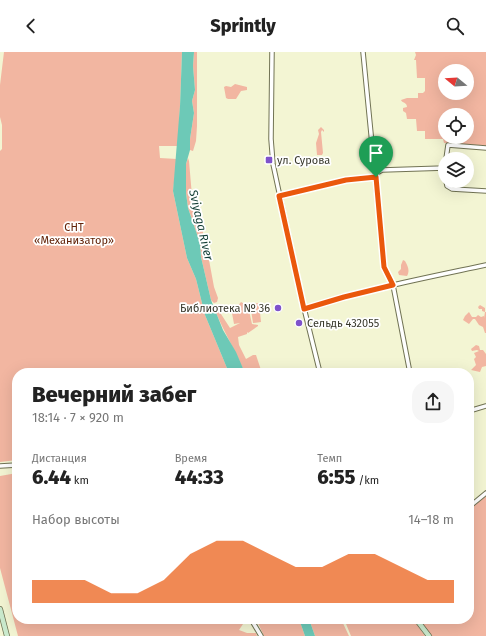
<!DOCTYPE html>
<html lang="ru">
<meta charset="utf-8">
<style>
:root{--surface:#fff;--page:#f6f6f6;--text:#222;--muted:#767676;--accent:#ea580c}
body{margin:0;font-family:"Fira Sans",sans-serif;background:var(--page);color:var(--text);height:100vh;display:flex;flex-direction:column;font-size:15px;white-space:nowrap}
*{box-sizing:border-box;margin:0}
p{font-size:13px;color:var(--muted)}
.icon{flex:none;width:22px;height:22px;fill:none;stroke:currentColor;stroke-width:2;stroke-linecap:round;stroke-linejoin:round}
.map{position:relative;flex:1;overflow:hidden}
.panel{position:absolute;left:12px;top:316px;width:462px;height:256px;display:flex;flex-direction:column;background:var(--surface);border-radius:16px;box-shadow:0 4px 16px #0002}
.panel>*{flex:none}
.needle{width:26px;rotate:288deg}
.tools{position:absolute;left:438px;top:12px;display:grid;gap:8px}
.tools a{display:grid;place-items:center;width:36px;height:36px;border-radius:50%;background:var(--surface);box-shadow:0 4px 16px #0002;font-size:20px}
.pin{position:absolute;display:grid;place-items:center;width:34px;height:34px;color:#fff;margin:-41px -17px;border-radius:50% 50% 50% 0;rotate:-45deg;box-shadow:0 0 4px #0007}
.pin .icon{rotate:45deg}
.round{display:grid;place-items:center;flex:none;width:42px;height:42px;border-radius:16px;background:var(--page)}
.summary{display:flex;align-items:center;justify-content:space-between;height:68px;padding:0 20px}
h1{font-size:22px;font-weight:800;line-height:30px}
.metrics{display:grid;grid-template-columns:repeat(3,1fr);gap:6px;height:68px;padding:4px 20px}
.metrics div{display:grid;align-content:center}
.metrics b{font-size:20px;font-weight:800}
.metrics small{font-size:11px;font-weight:400}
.metrics p{font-size:11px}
.chart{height:112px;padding:8px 20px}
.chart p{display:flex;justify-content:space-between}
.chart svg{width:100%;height:72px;margin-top:4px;fill:var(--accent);opacity:.7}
header{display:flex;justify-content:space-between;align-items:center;height:52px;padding:0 20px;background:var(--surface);font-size:18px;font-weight:800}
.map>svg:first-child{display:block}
</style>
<header><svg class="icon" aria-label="back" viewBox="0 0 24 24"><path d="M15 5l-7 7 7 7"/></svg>Sprintly<svg class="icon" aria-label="search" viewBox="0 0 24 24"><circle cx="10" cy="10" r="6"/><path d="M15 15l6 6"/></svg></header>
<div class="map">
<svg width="486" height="584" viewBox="0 0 486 584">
<rect width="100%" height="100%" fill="#f3f5d3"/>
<path fill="#f2b6a1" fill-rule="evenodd" d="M4 0H182L180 54 178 94H159L160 106 177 107 173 139 187 206 196 227 205 263 229 321H17V408L0 410V99L2 97V73L0 65V33Z
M194 0H197V74L196 89 193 99 190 98V87L194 61 192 49 195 38 193 14Z
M415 0H486V95L444 91 443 87H425V79H417L416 67H407L406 61 403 59V56L407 55C407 50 402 51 401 48L407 46H418V41H423L425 39V26H417L416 8H414L416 3ZM445 19H467V41H445ZM445 63H467V85H445Z
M235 32 247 35V38L241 39 236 47H228L226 46 224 35 226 34 231 35Z
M321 75 324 78V80L322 78 321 80 323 101 322 103H317L316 91 319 82 318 78Z
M188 106 189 109 192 144 195 153 201 164 203 174V183L207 197 214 235 218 246 217 250 214 251 211 248 201 205 200 191 188 156 186 141V112Z
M403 208 405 209C408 214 410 219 407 224L399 223 398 220 401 217V213Z
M241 250 248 254 252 272 258 273V274L248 281 247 280V282L238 285 239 293 246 307 253 303H256L262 321H245C236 300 224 280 215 259L217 257 220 258 221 262 230 276 240 271 234 272 232 261Z
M259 251 261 270 253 271 250 252Z
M480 253 485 256V260H486V281H485L483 275 479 273 475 267H473L469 272 463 268 465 264 469 260 472 265H476L478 263 481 265 484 264V266L485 260 482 259V257H479L478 255Z
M476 293 479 294 480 298H483L486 302V314L482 315 480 320 471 318 476 313 474 307 476 305 474 301 479 299 477 298 472 299 471 297Z
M17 421V567H242L243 572 239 578 247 581H256L257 584H18L0 516V424Z
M486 444V584H431L420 567H469V457Z
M256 567H299L305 584H264Z
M309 567H341L349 584H315Z
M344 567H413L425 584H351Z"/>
<path fill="#6dc9b7" d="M182 0H194L193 14 195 38 192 49 194 61 190 87V98L186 112V141L188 156 200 191 201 205 211 248 223 278 236 300 245 321H229L205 263 196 227 187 206 173 139 180 54Z
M299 567H309L315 584H305Z"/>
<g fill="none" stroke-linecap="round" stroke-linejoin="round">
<g stroke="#717354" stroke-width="5.5">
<path id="street" d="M272 0 271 87 273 112 303 252 320 321
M363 0 384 215 393 233 410 321
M446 107 448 93 486 96
M375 122 382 118 445 116
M446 129 447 134 452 137 486 139
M279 144 346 128 376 125
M304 257C363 238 425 226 486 213
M469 359 486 354
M0 414 17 413
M469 455 486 441
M251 567 261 584"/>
</g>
<g stroke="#717354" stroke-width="6">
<path id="secondary" d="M0 557 7 584
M416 567 429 584"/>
</g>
<use href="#street" stroke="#fff" stroke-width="3.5"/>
<use href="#secondary" stroke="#caeacd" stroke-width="4.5"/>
</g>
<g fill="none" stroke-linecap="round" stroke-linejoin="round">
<g stroke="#fff" stroke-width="8">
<path id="route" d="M376 125 384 215 393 233 344 245 304 257 279 144 346 128Z"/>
</g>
<use href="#route" stroke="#ea580c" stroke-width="5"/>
</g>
<g fill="#7e52cb" stroke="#fff" stroke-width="1.5">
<rect x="265" y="104" width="8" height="8" rx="2"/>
<circle cx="278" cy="256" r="4"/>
<circle cx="299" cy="271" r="4"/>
</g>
<g text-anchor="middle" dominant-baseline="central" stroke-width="3.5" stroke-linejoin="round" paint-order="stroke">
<g font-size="11" fill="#39392c" stroke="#fff" text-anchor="start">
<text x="277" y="108">ул. Сурова</text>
<text x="270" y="256" text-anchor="end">Библиотека № 36</text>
<text x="307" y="271">Сельдь 432055</text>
</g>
<g font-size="11" fill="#622308" stroke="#fff">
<text x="74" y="175">СНТ<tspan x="74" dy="13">«Механизатор»</tspan></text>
</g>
<g font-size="12" font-style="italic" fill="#133e36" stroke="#fff">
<text transform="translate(201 173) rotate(77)">Sviyaga River</text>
</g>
</g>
</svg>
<div class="tools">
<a><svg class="needle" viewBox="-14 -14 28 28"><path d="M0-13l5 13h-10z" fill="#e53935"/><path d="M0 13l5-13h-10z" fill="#767676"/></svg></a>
<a><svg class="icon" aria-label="locate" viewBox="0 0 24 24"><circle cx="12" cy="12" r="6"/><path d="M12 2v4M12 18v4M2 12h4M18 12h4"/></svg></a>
<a><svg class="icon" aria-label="layers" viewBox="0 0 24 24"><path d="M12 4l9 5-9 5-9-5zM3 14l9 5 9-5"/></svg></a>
</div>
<div class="pin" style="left:376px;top:125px;background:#1e9e55"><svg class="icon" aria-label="arrive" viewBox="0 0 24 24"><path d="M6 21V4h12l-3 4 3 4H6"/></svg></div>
<section class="panel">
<div class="summary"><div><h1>Вечерний забег</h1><p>18:14 · 7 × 920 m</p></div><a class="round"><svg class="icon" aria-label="share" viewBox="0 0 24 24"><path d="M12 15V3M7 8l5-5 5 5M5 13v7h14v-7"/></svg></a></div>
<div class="metrics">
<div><p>Дистанция</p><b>6.44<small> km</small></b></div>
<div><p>Время</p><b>44:33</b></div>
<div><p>Темп</p><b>6:55<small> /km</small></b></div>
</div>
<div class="chart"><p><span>Набор высоты</span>14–18 m</p>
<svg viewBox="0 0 160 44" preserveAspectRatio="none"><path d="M0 44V30L10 30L20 30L30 38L40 38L50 30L60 14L70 6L80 6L90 14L100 22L110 22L120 14L130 14L140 22L150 30L160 30V44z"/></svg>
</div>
</section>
</div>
